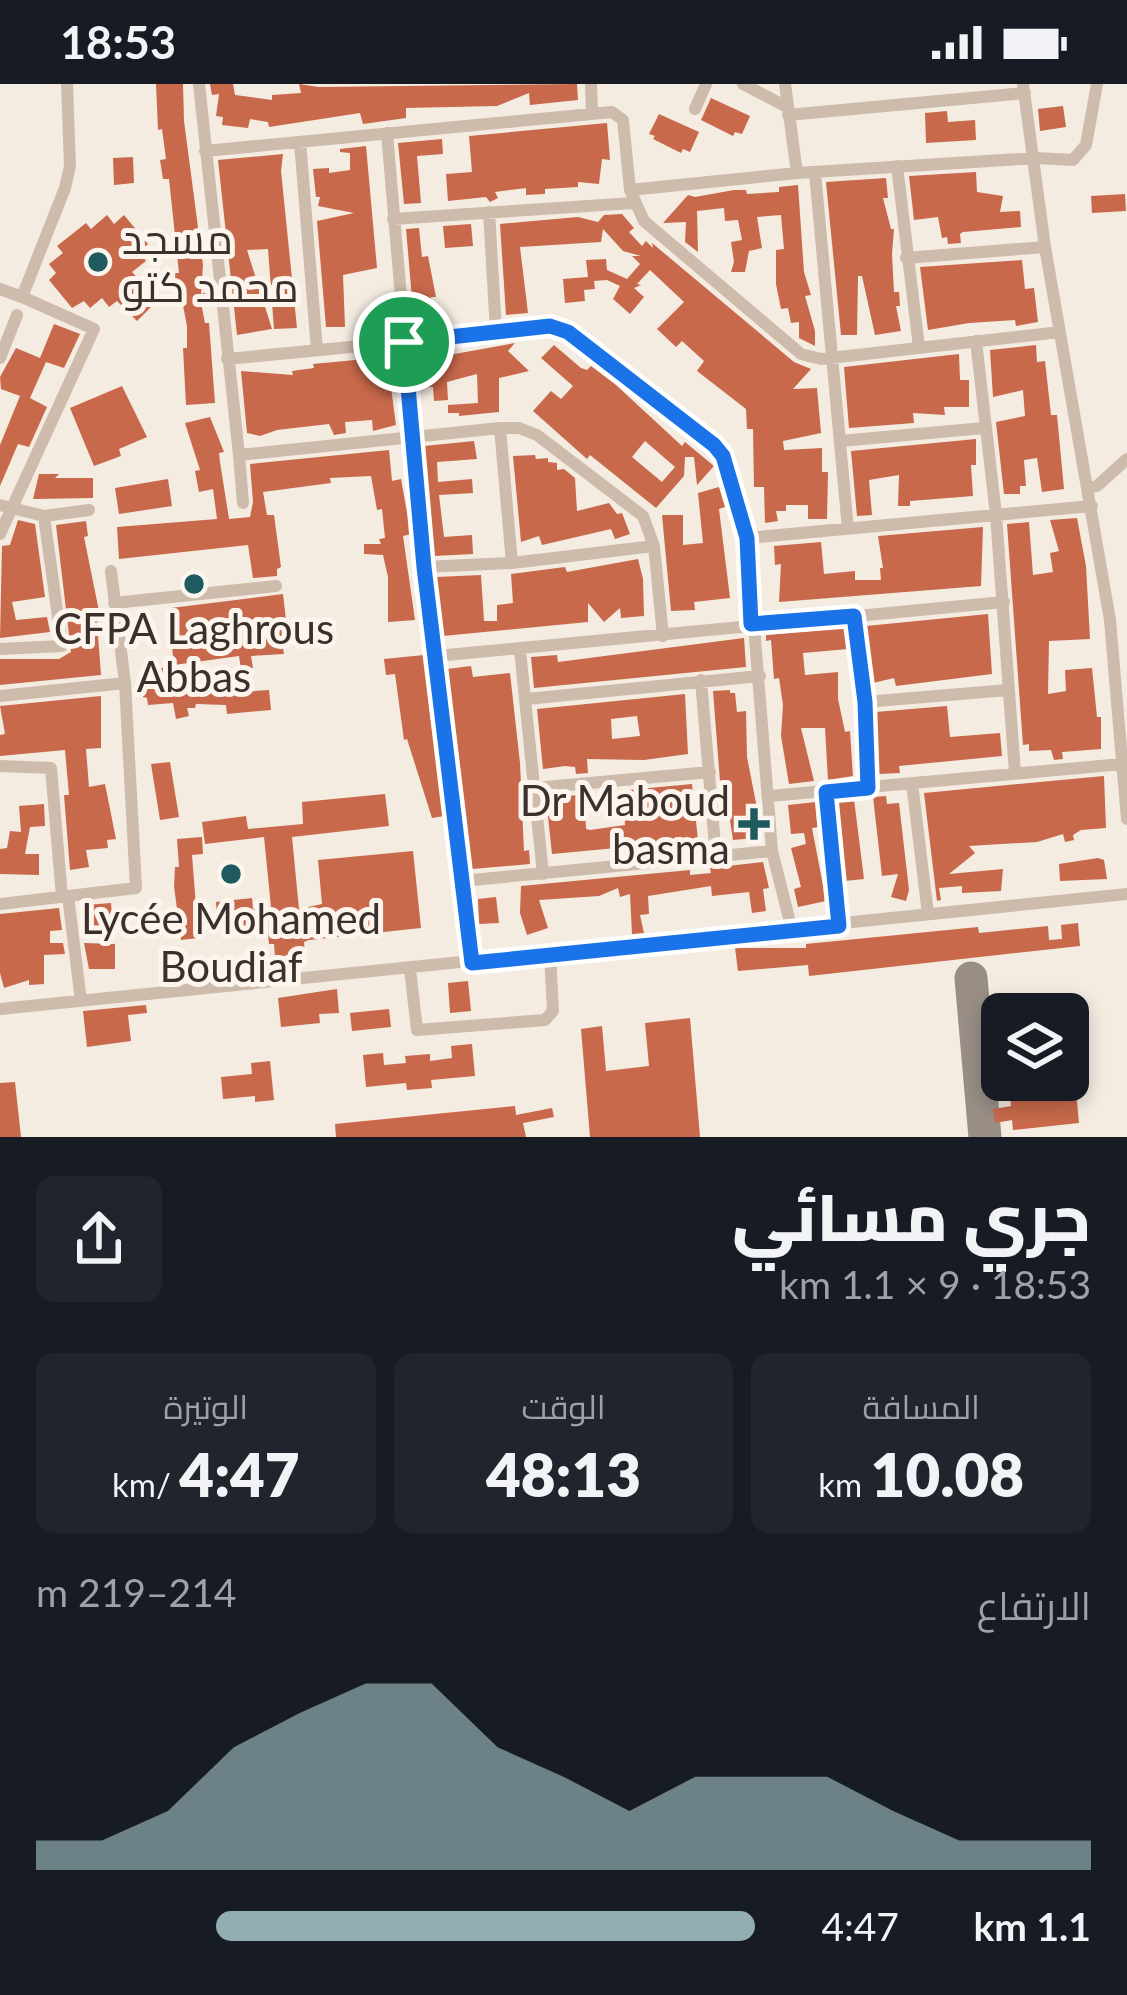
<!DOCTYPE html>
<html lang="ar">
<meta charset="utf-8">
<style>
:root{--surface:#171b24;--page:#20242c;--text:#f1f3f6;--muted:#9ea1a6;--accent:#92aeb2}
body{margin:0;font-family:Lato,Cairo,sans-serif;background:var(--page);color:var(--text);direction:rtl;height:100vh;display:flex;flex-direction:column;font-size:45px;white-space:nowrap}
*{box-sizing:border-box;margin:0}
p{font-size:39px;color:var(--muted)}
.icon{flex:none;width:66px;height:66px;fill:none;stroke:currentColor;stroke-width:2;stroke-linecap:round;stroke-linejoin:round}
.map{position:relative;height:1053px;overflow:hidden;direction:ltr}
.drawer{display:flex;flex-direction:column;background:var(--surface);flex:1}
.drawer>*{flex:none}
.buttons{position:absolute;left:981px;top:909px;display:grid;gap:24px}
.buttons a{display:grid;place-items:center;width:108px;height:108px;border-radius:18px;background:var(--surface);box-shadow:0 6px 18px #0003;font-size:60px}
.pin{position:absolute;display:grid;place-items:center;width:102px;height:102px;color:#fff;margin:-51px;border:6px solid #fff;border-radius:50%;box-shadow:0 3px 12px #0007}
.round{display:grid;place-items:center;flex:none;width:126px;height:126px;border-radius:18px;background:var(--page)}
.summary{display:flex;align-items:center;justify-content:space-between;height:204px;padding:0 36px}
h1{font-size:66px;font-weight:800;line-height:90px}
.metrics{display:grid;grid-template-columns:repeat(3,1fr);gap:18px;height:204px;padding:12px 36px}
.metrics div{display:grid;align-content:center;border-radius:18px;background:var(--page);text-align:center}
.metrics b{font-size:60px;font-weight:800}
.metrics small{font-size:33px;font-weight:400}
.metrics p{font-size:33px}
.chart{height:336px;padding:24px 36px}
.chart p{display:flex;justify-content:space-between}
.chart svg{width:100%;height:216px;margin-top:12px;fill:var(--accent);opacity:.7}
ul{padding:0 36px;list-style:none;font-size:39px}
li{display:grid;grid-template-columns:192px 144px 1fr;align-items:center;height:90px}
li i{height:30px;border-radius:15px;background:var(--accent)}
.status{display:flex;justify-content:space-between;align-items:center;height:84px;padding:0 60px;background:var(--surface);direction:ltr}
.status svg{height:33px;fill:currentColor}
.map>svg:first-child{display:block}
</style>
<div class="status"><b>18:53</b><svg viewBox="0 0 49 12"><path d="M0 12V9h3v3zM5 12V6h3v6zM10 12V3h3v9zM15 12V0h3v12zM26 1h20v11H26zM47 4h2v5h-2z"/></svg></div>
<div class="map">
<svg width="1127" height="1053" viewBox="0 0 1127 1053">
<rect width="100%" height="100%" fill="#f4ebe1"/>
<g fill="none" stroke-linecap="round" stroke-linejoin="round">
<path stroke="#988e86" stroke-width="33" d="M971 894 985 1053"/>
</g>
<path fill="#c8694b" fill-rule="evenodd" d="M156 0H183L184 37 203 181 201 210 208 208 209 217 201 219 205 239H209L215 319 186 321 183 264H187V242L180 206H176L175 189H179L169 95H163L160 76 166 75 162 45 158 46Z
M210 0H233L235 11 272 16V11L301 9 299 0 319 3 577 0 578 16 530 21 529 9 497 22 406 24V34L363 40 360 29 269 43 268 38 250 35 248 44 222 41 223 33 216 32 219 10 212 11Z
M711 14 750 32 742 50 735 48 733 52 701 36Z
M1063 22 1066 43 1040 47 1038 25Z
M947 27 948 38 975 36 976 56 926 59 925 29Z
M659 30 699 48 690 68 683 65 681 69 653 55 655 52 649 50Z
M607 39 610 76 602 75 599 100 578 98V103L545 105V110L526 111V104L495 108 498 114 490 118 486 113 448 117 446 90 472 88 469 52Z
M442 55 443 70 417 72 421 119 404 120 398 59Z
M366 62 377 184 343 191 345 243H326L317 137 354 129 318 122 320 113H316L313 85 329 84V89L350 86V69L340 68V65Z
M283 70 281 87 297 244 274 245 268 165 247 166 272 245 237 251 218 76Z
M133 73 134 99 114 101 113 74Z
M976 88 977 108 1003 112 1000 128 1020 127 1021 143 963 148 960 150 961 159 948 160 947 153 942 154 938 133 914 136 909 92Z
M886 94 888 114H883L891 145H894L892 170 894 208H899L900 222H896L901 247 875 251 862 192H858L857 251H841L826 98Z
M798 101 804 188 811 211 805 212 815 247V262L799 254V238L791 239 788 224 781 225 776 200V166L784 165 781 131 757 133 762 164 749 167 745 188H731L734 178 731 158 742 156 738 136 725 137 724 124 697 127 698 168 685 158 686 138 663 139 688 111 695 113 734 106H746L747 110 779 108V103Z
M1125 110 1126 127 1092 129 1091 112Z
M622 130 634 144 629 148 642 162 646 157 653 164 652 159 794 278 811 285 793 305 817 304 821 349 783 357 784 366 822 364V388H828L827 435H808V421H786V427H776L778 437 765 439 764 403H754L753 345H747L746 325 697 287 704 277 682 257 676 263 657 245 684 218 650 186 637 200 641 201 634 204 644 213 630 230 613 215 620 202 607 196 594 197 595 205 584 206 585 217 565 219 563 195 588 193 586 176 606 175 607 186 627 195 640 180 632 172H641L623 167 603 145 601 158 520 163 528 229 506 231 500 140 578 133 598 138 604 131Z
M107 131 114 140 124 131 148 160 139 168 146 177 132 188 152 209 144 217 151 223 137 237 117 217 109 223 102 214 90 224 84 217 72 224 49 196 56 189 49 180 63 169 57 162 86 139 91 145Z
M471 140 473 162 445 164 443 142Z
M419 144 422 173 428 172 436 213H431L432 223 413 226 406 145Z
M1022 176 1025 205 1034 204 1038 238 1016 242 1015 236 969 239 928 246 920 183Z
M54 240 80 250 64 284 46 278 30 314 47 323 29 363 18 360 0 402V361L20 312 1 305 0 293 16 264 40 274Z
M515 259 508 267 529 287 499 294V328L459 332V329H448V321L478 319 477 290 447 298 448 316 434 317 433 303H425V293H418L416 269 449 266V271Z
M554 261 581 284 587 286 591 282 616 301 682 362 685 358 714 382 697 401 694 373H685L684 392 656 424 590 371 587 375 533 327 551 307 561 315 573 302 541 274ZM645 357 675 383 662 398 632 373Z
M1036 261 1037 278 1045 277 1051 331H1057L1064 405 1042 408 1037 374 1024 376 1026 402H1020V410H1004L996 338 1025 332 1023 306 993 313 990 266Z
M959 270 960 296H969V323H944L945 331 913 329 914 339 849 344 844 283Z
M387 273 396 341 373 347 372 336 345 338 346 349 334 351 329 340 277 346 260 352 247 349 241 287 293 291 292 287 314 284 313 280Z
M122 302 147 353 119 365 121 372 94 382 70 324Z
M210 333 224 368 219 369 220 378 229 435 250 433 253 418 250 380 389 366 392 397 401 395 411 450 403 452 415 536 388 538V493L383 471 364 470V460H381L379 455 385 454 382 425 377 426 371 392 330 394 331 399 263 408 267 431H274L281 483 277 485V492L253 494 248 461 119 475 117 443 217 435 213 405 199 408 195 387 200 386 185 339Z
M976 355V381H971L973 412 910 417V422H898L899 391 869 396 872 431 857 432 851 367Z
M474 357 477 375 437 378 438 398 472 395 473 409 439 411 444 453 472 451 473 470 434 472 424 362Z
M535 371 536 375 548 374V378L557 379V386L564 385 575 394 577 427 609 419 617 430 622 429 630 450 615 455 611 445 542 461 539 452 521 458 513 372Z
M39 390H59L55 394H93V414L33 415Z
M168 395 172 422 119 430 115 404Z
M719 403 725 423 719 425 730 514 694 518 695 526 671 527 662 431H683V461L703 459 698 409Z
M1077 434 1086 482 1090 555 1049 557 1048 610 1066 607 1065 586 1092 584 1097 633H1101V665L1062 668 1063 675 1054 676 1051 666 1029 667V660L1023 661 1007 440 1029 438 1033 491 1053 488 1050 469 1059 467 1050 436Z
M18 436 35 440 45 513 12 518 16 536 47 533 50 548 0 554 2 462 10 461Z
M86 437 88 452 84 453 101 537 97 538 101 591 0 601V575H59L71 568 56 441Z
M983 443 981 502 779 518 781 480 775 481 774 462 821 458 824 490 855 487V496H881L880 484H883L878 452Z
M638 475 643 495 644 532 621 534 620 524 604 538 588 519V538L443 552 436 493 481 491 484 537H497V521L513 519 511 490 565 483 567 488Z
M283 510 289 562 283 564 284 570 251 572 253 584 241 585 239 572 174 581 168 528 171 524Z
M988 530 992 590 896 602 894 594 873 599 866 542Z
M845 544 848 565 803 569 805 591 838 588V615L845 648 850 647 853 692 828 696 825 644H801L814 697 789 700 781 652 783 621 779 594 774 595 771 556 766 557V551Z
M744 554 746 583 534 604 531 573 557 571 558 578Z
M424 571 444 732 432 734 407 655 404 656 395 590 386 591 384 575Z
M471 582 473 593 510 589 520 679 524 767 529 766 530 780 472 785 447 585Z
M172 583 174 605 206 607V600H225V609L269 606 271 626 227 630 226 621 196 620 195 624H187L189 632 176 635 173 619 148 621 147 614 143 613 141 586Z
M730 606V609H735L737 628 746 627 747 673 757 724H751L754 754 733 756 724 696 720 697 713 607Z
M685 610 688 670 644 676 587 675 588 689 576 690 575 683 565 682 543 685 537 625ZM637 632 640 652 612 655 611 635Z
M101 612V664L86 665 89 703 105 700 116 755 107 756 108 764 86 766 89 783 70 786 64 711H69L65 666 0 672V651L5 650 0 622Z
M947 622 950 653 1000 649 1002 672 899 682 900 689 878 690 876 628Z
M170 678 179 733 160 736 151 680Z
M1104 692 1106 744 1081 746 1073 751 1074 756 1065 758 1063 750 1037 758 969 762 975 769 949 790 1003 785 1001 807 962 809V802L939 804 941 816 937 817 924 709Z
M692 700 698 756H691V760H666V765L627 763 552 770 546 714 589 710 590 724 585 725 586 745 590 746 625 741 624 722 618 723 617 707Z
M385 710 389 742 292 753 299 825 322 820 318 776 413 767 421 844 309 856 304 858 305 869 275 873 274 860H269L267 839 206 846V853L181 856 174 802 175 783H179L177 755 202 753 203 770 192 771 197 835 217 832 216 818 252 814 253 825 271 823 264 753 205 760 202 738 246 732 248 745 303 740 302 718Z
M886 712 887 720 899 719 909 806 906 817 891 813 898 790 882 792 873 713Z
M854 715 864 795 845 797 837 716Z
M816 718 819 743 812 744 826 817 798 823 794 805 801 803 791 764 806 760 804 749 791 750 788 721Z
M44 720 45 742 30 743 25 770H39V791L0 790V765L7 764 10 747 21 748 19 722Z
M1098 774 1104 776 1107 795 1060 797 1059 780Z
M763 778 769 804 763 805 766 827 752 829 749 808 712 812 711 802 648 812 649 830 640 831 644 849 632 850 630 810 620 813 618 804 599 812 539 816 548 844 527 851 520 829 521 802 690 786V791L711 789 710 784Z
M496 813 499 839 479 840 478 815Z
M111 819 113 842 87 844 85 821Z
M59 824 62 846 50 847V859H63L65 870 44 871V900L29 901V896L4 904 0 889V830Z
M1078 839 1080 862 809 892 808 881 738 887 735 864H806V860L978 843 979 849 1048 842 1049 856 1062 855 1061 841Z
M84 859 115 860V885H89Z
M468 897 471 927 450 929 448 899Z
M337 905 339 929 319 930 320 939 281 943 278 914Z
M146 921 147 929 128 931 131 957 87 963 83 927Z
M389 925 391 943 352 947 350 929Z
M690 934 700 1053H590L581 945 602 942 606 987 649 982 645 939Z
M472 960 475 992 431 996 432 1004 407 1006 406 999 366 1003 363 971 383 969 384 981 406 979 405 972 430 970V977L452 974 451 962Z
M270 977 274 1016 255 1018V1012L223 1015 221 993 252 990 251 979Z
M1009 996H1075L1079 1039 1013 1046 1012 1036 995 1039 993 1025 1011 1022Z
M15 998 21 1053H0V999Z
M515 1022 516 1031 552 1024 554 1033 523 1039 526 1053H336L335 1040Z"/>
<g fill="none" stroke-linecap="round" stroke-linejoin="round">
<path stroke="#cdbbac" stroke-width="12" d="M199 0 239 371 500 344H519L537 351 643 432 654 462 663 552
M591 0 592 30
M743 0 787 23
M785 0 797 89
M1023 0 1045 163 1110 536 1127 735
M695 25 706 0
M788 31 1025 9
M387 49 424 483 473 879
M300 58 317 266
M205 67 612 28 623 36 630 106 644 137 801 270 821 275 1060 248
M897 82 919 263
M815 89 848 445
M630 106 797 89 1036 74 1073 76 1086 61 1097 0
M489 128 496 247
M393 135 633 119
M906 174 1045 163
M0 205 22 213 65 104 70 82 67 0
M976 257 996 431 1015 689
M0 274 17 231
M227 275 557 243 714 361 730 388 747 454 772 767 792 846
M500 344 512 479
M840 357 984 344
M239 371 243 419
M1089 404 1097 402 1127 375
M0 421 44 432 89 426
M0 450 94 245 22 213
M747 454 1092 422
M424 483 512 479 654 462
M114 519 276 502
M854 532 865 618 868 704
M0 565 62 562 44 432
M520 566 543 790
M436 572 1004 518
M701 596 716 774
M0 612 125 599
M527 615 760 592
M865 618 1008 606
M0 682 51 684 62 813
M912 699 928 830
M535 704 710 688
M826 708 839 842
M770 712 1122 680
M462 797 772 767
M68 812 81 917
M0 820 136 804 125 599 111 487
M410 885 417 946 545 936 553 927 550 871
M0 925 1127 810"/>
</g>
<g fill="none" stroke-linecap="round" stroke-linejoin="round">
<g stroke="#fff" stroke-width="24">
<path id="route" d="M550 242 568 248 714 361 723 372 747 454 751 540 854 532 865 618 868 704 826 708 839 842 472 879 424 483 404 258Z"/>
</g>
<use href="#route" stroke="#1a73e8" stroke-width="15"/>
</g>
<g fill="#1f5a5e" stroke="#fbf5ee" stroke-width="4.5">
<circle cx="98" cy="178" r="12"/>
<circle cx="194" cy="500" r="12"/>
<path d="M748 722h12v12h12v12h-12v12h-12v-12h-12v-12h12z"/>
<circle cx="231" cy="790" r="12"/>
</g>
<g text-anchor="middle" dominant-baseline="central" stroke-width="10" stroke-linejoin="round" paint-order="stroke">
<g font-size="42" fill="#3b302b" stroke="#fbf5ee">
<text x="122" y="154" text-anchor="start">مسجد<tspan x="122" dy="48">محمد كتو</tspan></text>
<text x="194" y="544">CFPA Laghrous<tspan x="194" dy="48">Abbas</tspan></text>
<text x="730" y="716" text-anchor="end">Dr Maboud<tspan x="730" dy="48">basma</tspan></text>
<text x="231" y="834">Lycée Mohamed<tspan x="231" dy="48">Boudiaf</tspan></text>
</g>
</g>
</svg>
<div class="buttons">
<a><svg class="icon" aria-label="layers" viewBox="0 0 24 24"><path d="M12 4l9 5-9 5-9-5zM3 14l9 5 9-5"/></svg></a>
</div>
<div class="pin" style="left:404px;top:258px;background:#1e9e55"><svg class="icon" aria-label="arrive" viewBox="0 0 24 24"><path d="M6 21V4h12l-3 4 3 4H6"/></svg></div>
</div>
<section class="drawer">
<div class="summary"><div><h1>جري مسائي</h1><p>18:53 · 9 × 1.1 km</p></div><a class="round"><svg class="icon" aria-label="share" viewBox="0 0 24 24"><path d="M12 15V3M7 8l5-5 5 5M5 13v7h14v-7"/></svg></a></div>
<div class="metrics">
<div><p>المسافة</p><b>10.08<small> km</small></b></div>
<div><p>الوقت</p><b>48:13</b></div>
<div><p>الوتيرة</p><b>4:47<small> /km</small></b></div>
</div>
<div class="chart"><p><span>الارتفاع</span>214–219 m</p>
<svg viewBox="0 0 160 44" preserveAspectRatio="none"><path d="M0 44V38L10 38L20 32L30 19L40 12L50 6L60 6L70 19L80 25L90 32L100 25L110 25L120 25L130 32L140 38L150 38L160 38V44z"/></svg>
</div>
<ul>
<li><b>1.1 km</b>4:47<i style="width:75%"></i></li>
</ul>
</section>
